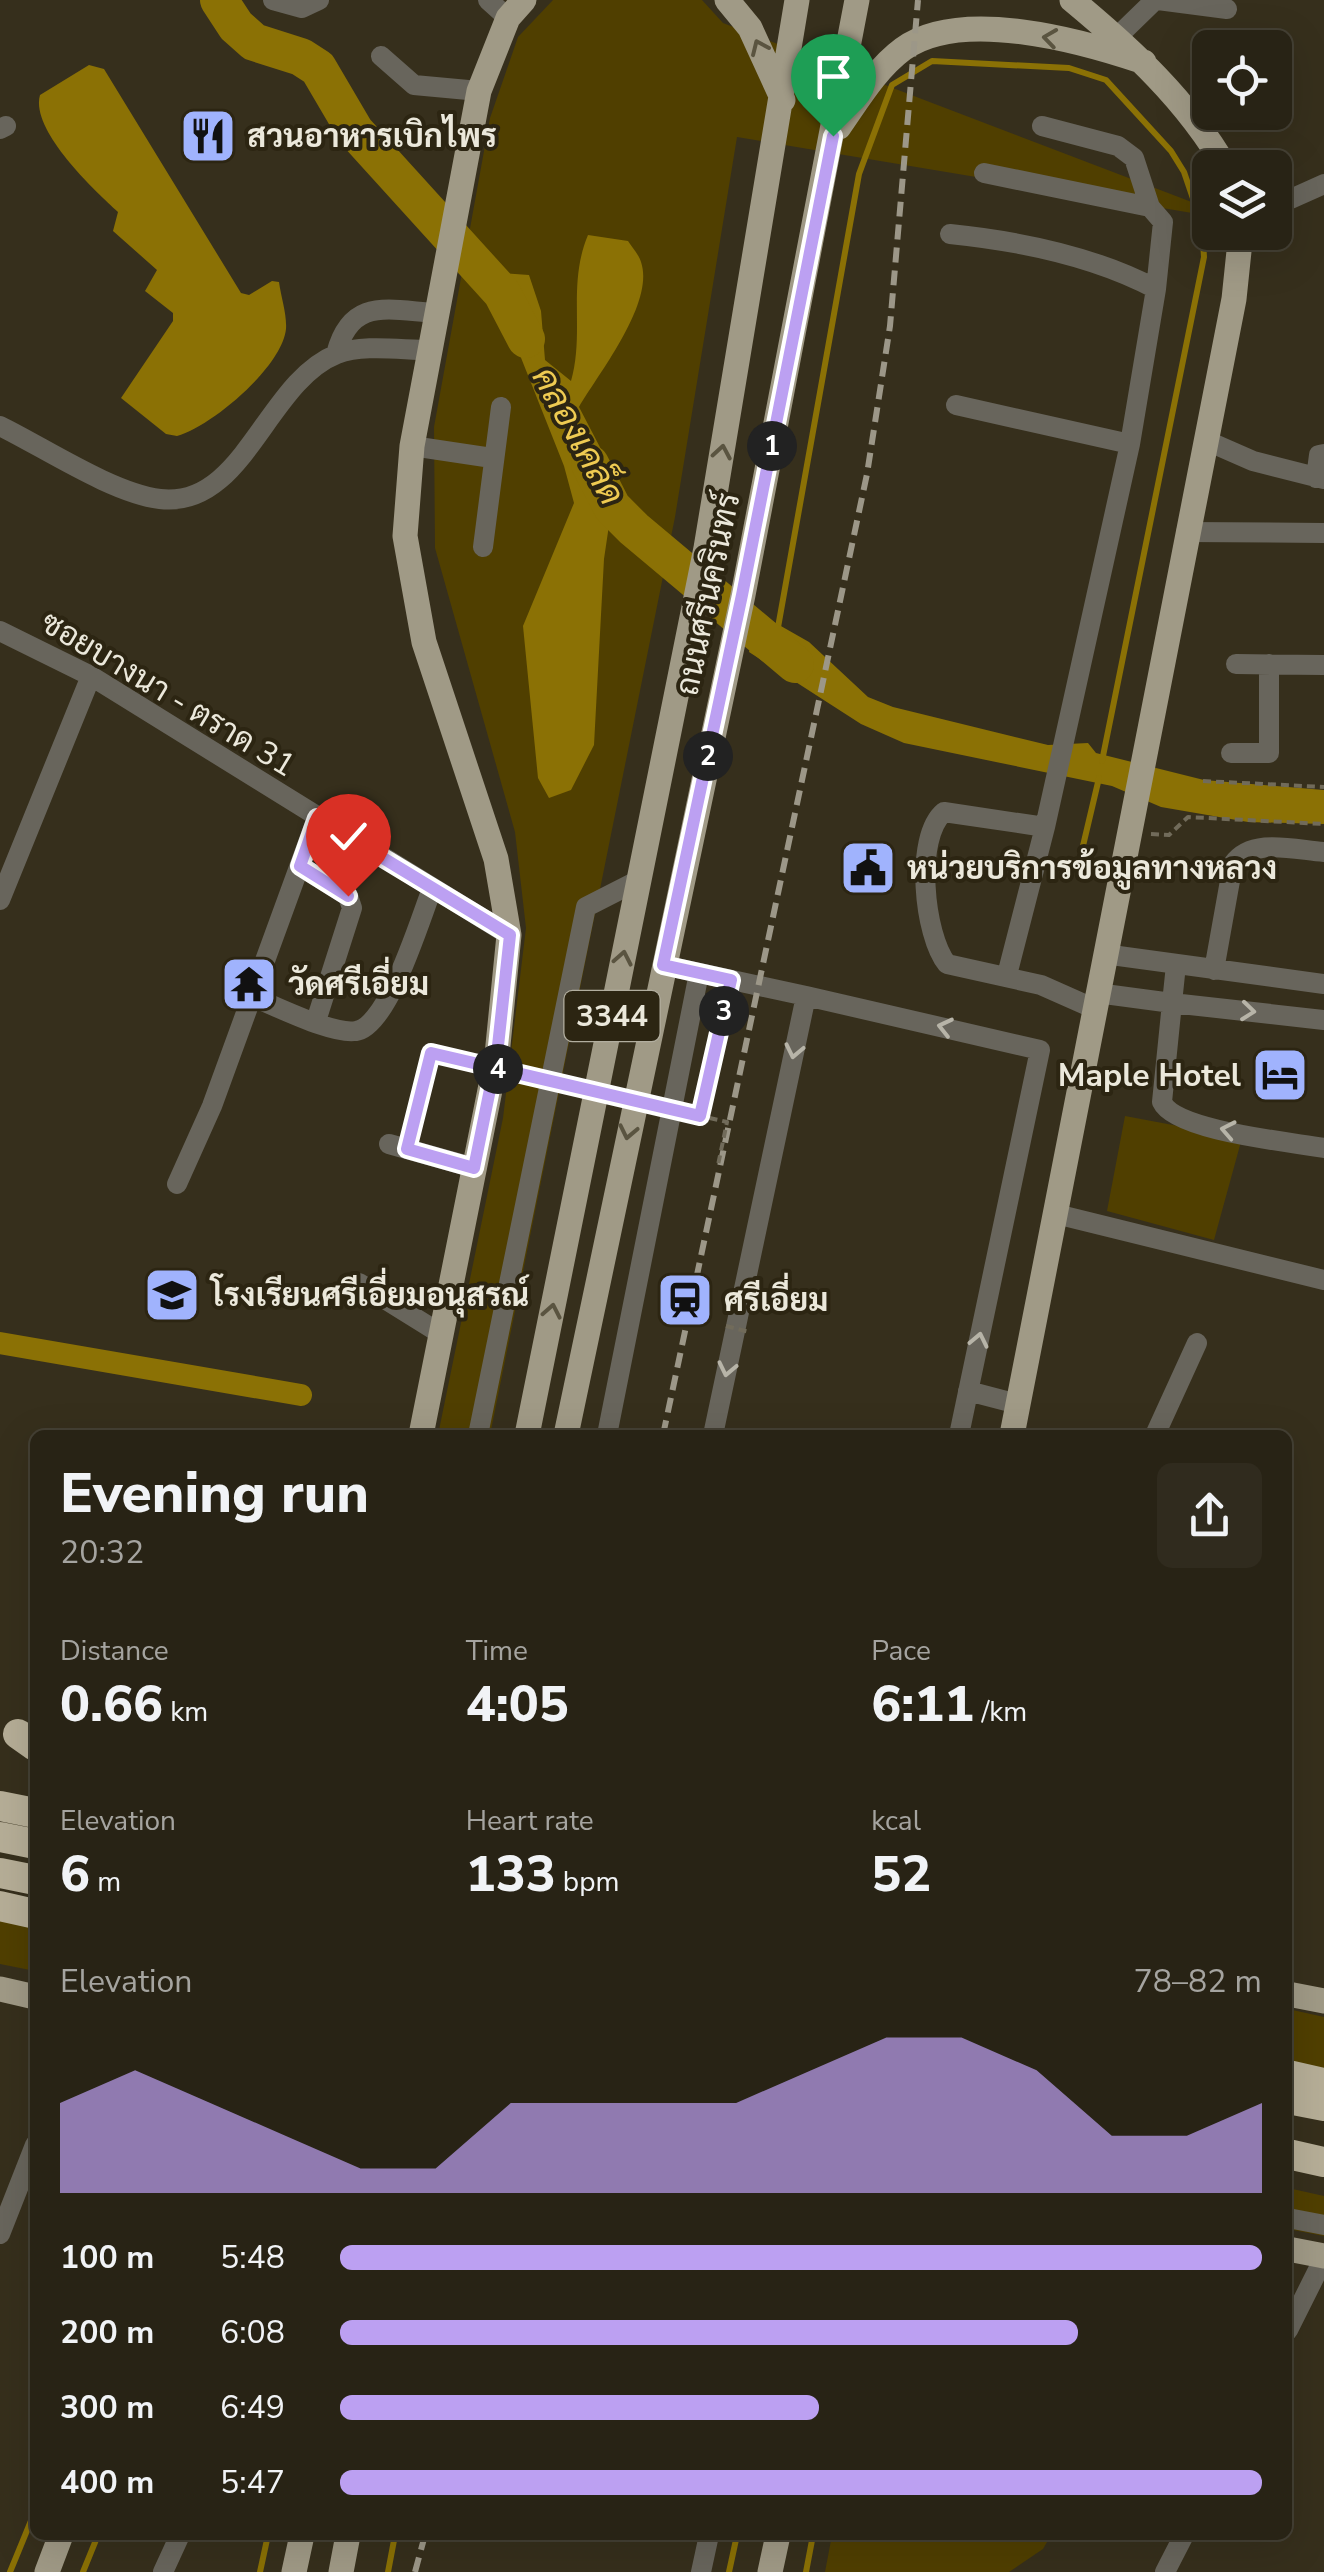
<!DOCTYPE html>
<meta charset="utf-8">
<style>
:root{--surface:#282315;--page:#302b1e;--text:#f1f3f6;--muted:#a5a4a0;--line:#444034;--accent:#bca0f2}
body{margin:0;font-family:"Nunito Sans",Sarabun,sans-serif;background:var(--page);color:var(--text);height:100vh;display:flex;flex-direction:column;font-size:38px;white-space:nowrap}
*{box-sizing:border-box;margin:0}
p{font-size:32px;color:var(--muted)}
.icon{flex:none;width:55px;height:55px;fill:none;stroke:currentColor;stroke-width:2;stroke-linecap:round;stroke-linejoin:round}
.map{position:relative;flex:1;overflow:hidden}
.drawer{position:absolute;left:30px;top:1430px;width:1262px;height:1110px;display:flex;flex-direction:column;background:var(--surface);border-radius:15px;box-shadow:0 10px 40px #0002,0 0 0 2px var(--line)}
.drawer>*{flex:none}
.buttons{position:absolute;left:1192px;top:30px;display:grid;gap:20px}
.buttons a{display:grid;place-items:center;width:100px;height:100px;border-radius:15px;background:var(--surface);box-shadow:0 10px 40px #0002,0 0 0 2px var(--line);font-size:50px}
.pin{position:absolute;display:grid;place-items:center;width:85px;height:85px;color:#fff;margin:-102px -42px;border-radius:50% 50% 50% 0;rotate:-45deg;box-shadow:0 0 10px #0007}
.pin .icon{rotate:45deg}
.km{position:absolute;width:50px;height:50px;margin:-25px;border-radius:50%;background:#222;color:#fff;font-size:28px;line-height:50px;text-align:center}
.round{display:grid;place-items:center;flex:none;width:105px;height:105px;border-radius:15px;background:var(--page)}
.headline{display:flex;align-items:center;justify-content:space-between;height:170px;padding:0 30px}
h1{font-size:55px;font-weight:800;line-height:75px}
.metrics{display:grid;grid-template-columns:repeat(3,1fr);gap:15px;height:170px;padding:10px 30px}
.metrics div{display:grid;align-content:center}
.metrics b{font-size:50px;font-weight:800}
.metrics small{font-size:28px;font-weight:400}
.metrics p{font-size:28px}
.chart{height:280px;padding:20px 30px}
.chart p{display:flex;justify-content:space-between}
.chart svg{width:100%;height:180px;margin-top:10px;fill:var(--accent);opacity:.7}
ul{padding:0 30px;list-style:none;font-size:32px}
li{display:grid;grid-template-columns:160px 120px 1fr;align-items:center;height:75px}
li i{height:25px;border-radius:12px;background:var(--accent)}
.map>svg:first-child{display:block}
</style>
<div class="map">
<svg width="1324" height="2572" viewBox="0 0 1324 2572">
<rect width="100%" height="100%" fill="#362f1c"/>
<path fill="#503f00" d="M553 0H702L723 23 1210 209V216L737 137 675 517 490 1435H438L503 1118 526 928 515 832 435 548 434 427 490 118 518 37Z
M1125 1116 1242 1138 1214 1240 1107 1211Z
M0 1918 35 1925V1971L0 1964Z
M1288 2009 1324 2017V2071L1288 2064Z
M1288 2188 1324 2196V2236L1288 2229Z
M832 2535H1051L1043 2549 1009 2572H825Z"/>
<path fill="#8b7105" d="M89 65 104 69 241 293 249 295 272 281 279 282C281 297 287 314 286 329 282 367 212 426 177 436L166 434 121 398 173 321V313L145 291 157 270 113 231 118 212C94 190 30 130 40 95Z
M588 235 628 241C632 247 639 255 641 262 655 303 599 373 579 407L616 478 604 559 594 745 571 790 549 798 538 778 523 626 574 503 564 466 502 310 501 273 529 275 541 311 545 360 571 381C585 332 567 285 588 235Z
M760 614 809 642 868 697 893 707 1048 745 1088 743 1096 753 1204 780 1324 790V824L1248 822 1161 807 1112 786 904 743 861 724 749 652Z"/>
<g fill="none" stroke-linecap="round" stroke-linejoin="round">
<path stroke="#8b7105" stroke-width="6" d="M777 633 859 174 892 85 932 61 1069 68 1106 80 1171 151 1184 172 1202 225 1204 257 1102 761
M1082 850 1099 778
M10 2572 35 2511
M83 2572 98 2535
M260 2572 268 2535
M388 2572 395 2535
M729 2572 737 2535
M806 2572 813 2535"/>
<path stroke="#8b7105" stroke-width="22" d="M0 1343 301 1395"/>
<path stroke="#8b7105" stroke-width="38" d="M219 0 236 26 254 42 301 57 318 68 355 131 502 293 526 339
M590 464 612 507 634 529 795 664"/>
<path stroke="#716b5a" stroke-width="4" stroke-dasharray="8 5" stroke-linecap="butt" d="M1203 781 1324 787
M1151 834 1169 835 1188 817 1324 824
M700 1116 727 999
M411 1131 431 1053"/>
<path stroke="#68655c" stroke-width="20" d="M273 0 302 8 319 0
M488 0 508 18
M1158 0 1227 9
M1117 37 1155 0
M381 56 414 85 479 91
M1042 126 1118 146 1134 158 1150 207
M0 129 6 126
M984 173 1150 207 1163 222 1156 289
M1275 206 1324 184
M950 234C1018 241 1096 257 1156 289L1130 444 1045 827
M336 354C351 297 387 310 436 313
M956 405 1130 444
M0 426C45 448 112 493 160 499 244 509 266 382 337 354 363 344 401 350 429 350
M1205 440 1253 461 1324 479
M412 446 492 458
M1316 478 1319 455 1324 454
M1186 532 1324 533
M483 547 501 407
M0 631 91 676 509 935
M1236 664 1324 665
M1231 753H1269V664
M300 866 348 896 352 908 316 1021
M0 900 91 676
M1104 954 1324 984
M663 965 806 996 713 1435
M1214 970 1233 864C1252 837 1295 850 1324 852
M1007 975 1045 827 944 812C914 837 924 936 947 964L1041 985 1095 1009
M1097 993 1172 1003 1176 965
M806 996 1040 1050 959 1435
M252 997C277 1006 332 1035 356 1031 388 1027 420 919 432 889
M1324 1020 1172 1003 1162 1102C1175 1131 1291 1142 1324 1148
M389 1144 475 1168
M177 1184 212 1106 317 818
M1056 1214 1324 1280
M359 1283 441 1334
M968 1391 1018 1404
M478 1435 586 907 639 880
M607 1435 699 973
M1155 1435 1197 1343
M1288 2218 1324 2225
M0 2234 35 2145
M1288 2330 1324 2258
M163 2572 180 2535
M701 2572 709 2535
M1165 2572 1184 2535"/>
<path stroke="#a09a86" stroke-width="25" d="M727 0 750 28 783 100
M1072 0C1131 49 1187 100 1226 168
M839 127C858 100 876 69 903 49 961 7 1082 41 1144 62
M421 1435 497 1055 509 935 496 859 424 642 405 536 412 446 479 91 508 18 524 0
M527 1435 706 548 797 0
M566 1435 743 595 857 0
M1012 1435 1234 299 1241 232
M0 1989 35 1997
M1288 1994 1324 2001
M1288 2249 1324 2256
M47 2572 61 2535
M294 2572 302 2535
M341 2572 348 2535
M770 2572 778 2535"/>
<path stroke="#b6ae97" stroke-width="30" d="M18 1734 35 1746
M0 1806 35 1813
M0 1837 35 1844
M0 1873 35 1880
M0 1906 35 1914
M1288 2075 1324 2083
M1288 2099 1324 2106
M1288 2154 1324 2162"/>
<path stroke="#9c9788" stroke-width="6" stroke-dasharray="15 8" stroke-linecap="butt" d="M663 1435 867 474 890 326 918 0
M415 2572 425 2535"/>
<path stroke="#716b5a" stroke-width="4" stroke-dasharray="8 5" stroke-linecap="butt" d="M431 1053 727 1122 718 1165
M726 1326 749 1332"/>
</g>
<defs><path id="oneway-chevron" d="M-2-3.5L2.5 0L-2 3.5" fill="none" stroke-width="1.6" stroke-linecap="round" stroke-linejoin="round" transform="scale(2.5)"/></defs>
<g stroke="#5a5440">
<use href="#oneway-chevron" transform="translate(1050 38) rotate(-172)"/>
<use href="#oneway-chevron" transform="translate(759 47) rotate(-114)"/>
<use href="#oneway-chevron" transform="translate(722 452) rotate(-80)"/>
<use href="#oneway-chevron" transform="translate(623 958) rotate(-79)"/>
<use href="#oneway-chevron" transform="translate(628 1132) rotate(102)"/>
<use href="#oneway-chevron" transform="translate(552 1311) rotate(-79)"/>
</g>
<g stroke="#b7b4a8">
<use href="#oneway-chevron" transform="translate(1248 1011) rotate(6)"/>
<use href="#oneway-chevron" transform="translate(945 1027) rotate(-167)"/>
<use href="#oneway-chevron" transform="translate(794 1051) rotate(102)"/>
<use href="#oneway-chevron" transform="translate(1228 1130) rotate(-169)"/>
<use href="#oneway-chevron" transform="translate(979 1340) rotate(-78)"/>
<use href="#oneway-chevron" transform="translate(727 1369) rotate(102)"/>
</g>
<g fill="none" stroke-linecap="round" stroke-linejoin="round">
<g stroke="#fff" stroke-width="20">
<path id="route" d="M348 896 300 866 317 818 510 935 497 1055 474 1168 407 1149 431 1053 700 1116 731 980 663 965 742 595 833 136"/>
</g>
<use href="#route" stroke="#bca0f2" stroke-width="12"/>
</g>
<defs>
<g id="restaurant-square" transform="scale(2.875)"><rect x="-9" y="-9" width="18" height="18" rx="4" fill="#a0b3fd" stroke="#2c2512"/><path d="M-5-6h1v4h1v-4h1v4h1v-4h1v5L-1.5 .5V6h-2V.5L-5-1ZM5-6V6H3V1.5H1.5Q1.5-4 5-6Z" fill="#111"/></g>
<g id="civic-square" transform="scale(2.875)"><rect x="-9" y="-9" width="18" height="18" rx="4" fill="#a0b3fd" stroke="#2c2512"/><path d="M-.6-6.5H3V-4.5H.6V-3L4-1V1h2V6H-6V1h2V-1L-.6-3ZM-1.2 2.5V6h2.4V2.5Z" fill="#111"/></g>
<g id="temple-square" transform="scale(2.875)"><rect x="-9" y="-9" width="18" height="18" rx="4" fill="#a0b3fd" stroke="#2c2512"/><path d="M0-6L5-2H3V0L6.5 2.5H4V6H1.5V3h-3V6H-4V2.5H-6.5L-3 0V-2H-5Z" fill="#111"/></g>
<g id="hotel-square" transform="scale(2.875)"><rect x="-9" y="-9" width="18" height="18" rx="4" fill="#a0b3fd" stroke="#2c2512"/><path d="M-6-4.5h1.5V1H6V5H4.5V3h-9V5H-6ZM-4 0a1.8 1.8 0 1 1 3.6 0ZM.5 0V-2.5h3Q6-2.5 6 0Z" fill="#111"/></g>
<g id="school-square" transform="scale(2.875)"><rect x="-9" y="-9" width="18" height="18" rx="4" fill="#a0b3fd" stroke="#2c2512"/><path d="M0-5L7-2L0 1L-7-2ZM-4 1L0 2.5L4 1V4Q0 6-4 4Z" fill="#111"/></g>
<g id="station-square" transform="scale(2.875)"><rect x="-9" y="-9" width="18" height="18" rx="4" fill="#a0b3fd" stroke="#2c2512"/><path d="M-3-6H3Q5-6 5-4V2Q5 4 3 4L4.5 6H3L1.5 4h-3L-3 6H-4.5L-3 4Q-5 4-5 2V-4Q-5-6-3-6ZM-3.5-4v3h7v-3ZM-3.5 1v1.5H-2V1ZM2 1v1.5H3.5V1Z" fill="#111"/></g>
</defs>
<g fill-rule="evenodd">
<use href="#restaurant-square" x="208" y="136"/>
<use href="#civic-square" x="868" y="868"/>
<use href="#temple-square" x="249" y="984"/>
<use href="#hotel-square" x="1280" y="1075"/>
<use href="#school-square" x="172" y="1295"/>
<use href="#station-square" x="685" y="1300"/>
</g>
<g text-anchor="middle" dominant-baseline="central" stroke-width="8" stroke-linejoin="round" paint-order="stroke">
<rect fill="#2c2512" stroke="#b2ae9f" stroke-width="2.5" x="564.5" y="991" width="95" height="50" rx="8"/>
<g font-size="30" font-weight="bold" fill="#ebe8db">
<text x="612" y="1016">3344</text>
</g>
<g font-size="32" font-weight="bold" fill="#ebe8db" stroke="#2c2512" text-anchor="start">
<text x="247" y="136">สวนอาหารเบิกไพร</text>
<text x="907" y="868">หน่วยบริการข้อมูลทางหลวง</text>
<text x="288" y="984">วัดศรีเอี่ยม</text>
<text x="1241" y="1075" text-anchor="end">Maple Hotel</text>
<text x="211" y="1295">โรงเรียนศรีเอี่ยมอนุสรณ์</text>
<text x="724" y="1300">ศรีเอี่ยม</text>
</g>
<g font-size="32" fill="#ebe8db" stroke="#2c2512">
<text transform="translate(708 594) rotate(-78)">ถนนศรีนครินทร์</text>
<text transform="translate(168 694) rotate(31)">ซอยบางนา - ตราด 31</text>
</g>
<g font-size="35" font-style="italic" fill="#efcb52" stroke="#2c2512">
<text transform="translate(578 436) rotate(61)">คลองเคล็ด</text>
</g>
</g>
</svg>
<div class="buttons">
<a><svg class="icon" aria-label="locate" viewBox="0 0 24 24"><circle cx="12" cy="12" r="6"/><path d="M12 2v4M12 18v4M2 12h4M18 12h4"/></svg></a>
<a><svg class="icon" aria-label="layers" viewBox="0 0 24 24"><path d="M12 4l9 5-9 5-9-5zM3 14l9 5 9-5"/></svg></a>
</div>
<div class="pin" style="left:833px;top:136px;background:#1e9e55"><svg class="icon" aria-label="arrive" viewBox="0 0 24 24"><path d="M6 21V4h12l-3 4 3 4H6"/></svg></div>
<div class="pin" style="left:348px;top:896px;background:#d93025"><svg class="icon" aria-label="check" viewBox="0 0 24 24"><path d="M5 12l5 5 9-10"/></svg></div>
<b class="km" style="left:772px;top:446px">1</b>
<b class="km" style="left:708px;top:756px">2</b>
<b class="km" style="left:724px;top:1011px">3</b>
<b class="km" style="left:498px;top:1069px">4</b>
<section class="drawer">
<div class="headline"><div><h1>Evening run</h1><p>20:32</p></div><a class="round"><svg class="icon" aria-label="share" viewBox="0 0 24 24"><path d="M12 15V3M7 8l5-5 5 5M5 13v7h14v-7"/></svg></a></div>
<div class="metrics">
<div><p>Distance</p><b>0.66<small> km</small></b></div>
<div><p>Time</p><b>4:05</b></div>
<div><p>Pace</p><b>6:11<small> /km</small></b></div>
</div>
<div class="metrics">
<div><p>Elevation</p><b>6<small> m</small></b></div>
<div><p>Heart rate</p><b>133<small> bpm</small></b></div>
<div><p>kcal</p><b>52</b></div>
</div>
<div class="chart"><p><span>Elevation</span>78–82 m</p>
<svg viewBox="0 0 160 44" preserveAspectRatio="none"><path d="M0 44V22L10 14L20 22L30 30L40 38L50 38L60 22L70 22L80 22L90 22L100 14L110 6L120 6L130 14L140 30L150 30L160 22V44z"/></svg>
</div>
<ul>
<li><b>100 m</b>5:48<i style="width:100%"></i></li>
<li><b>200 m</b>6:08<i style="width:80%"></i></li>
<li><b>300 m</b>6:49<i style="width:52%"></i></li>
<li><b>400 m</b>5:47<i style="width:100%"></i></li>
</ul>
</section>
</div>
